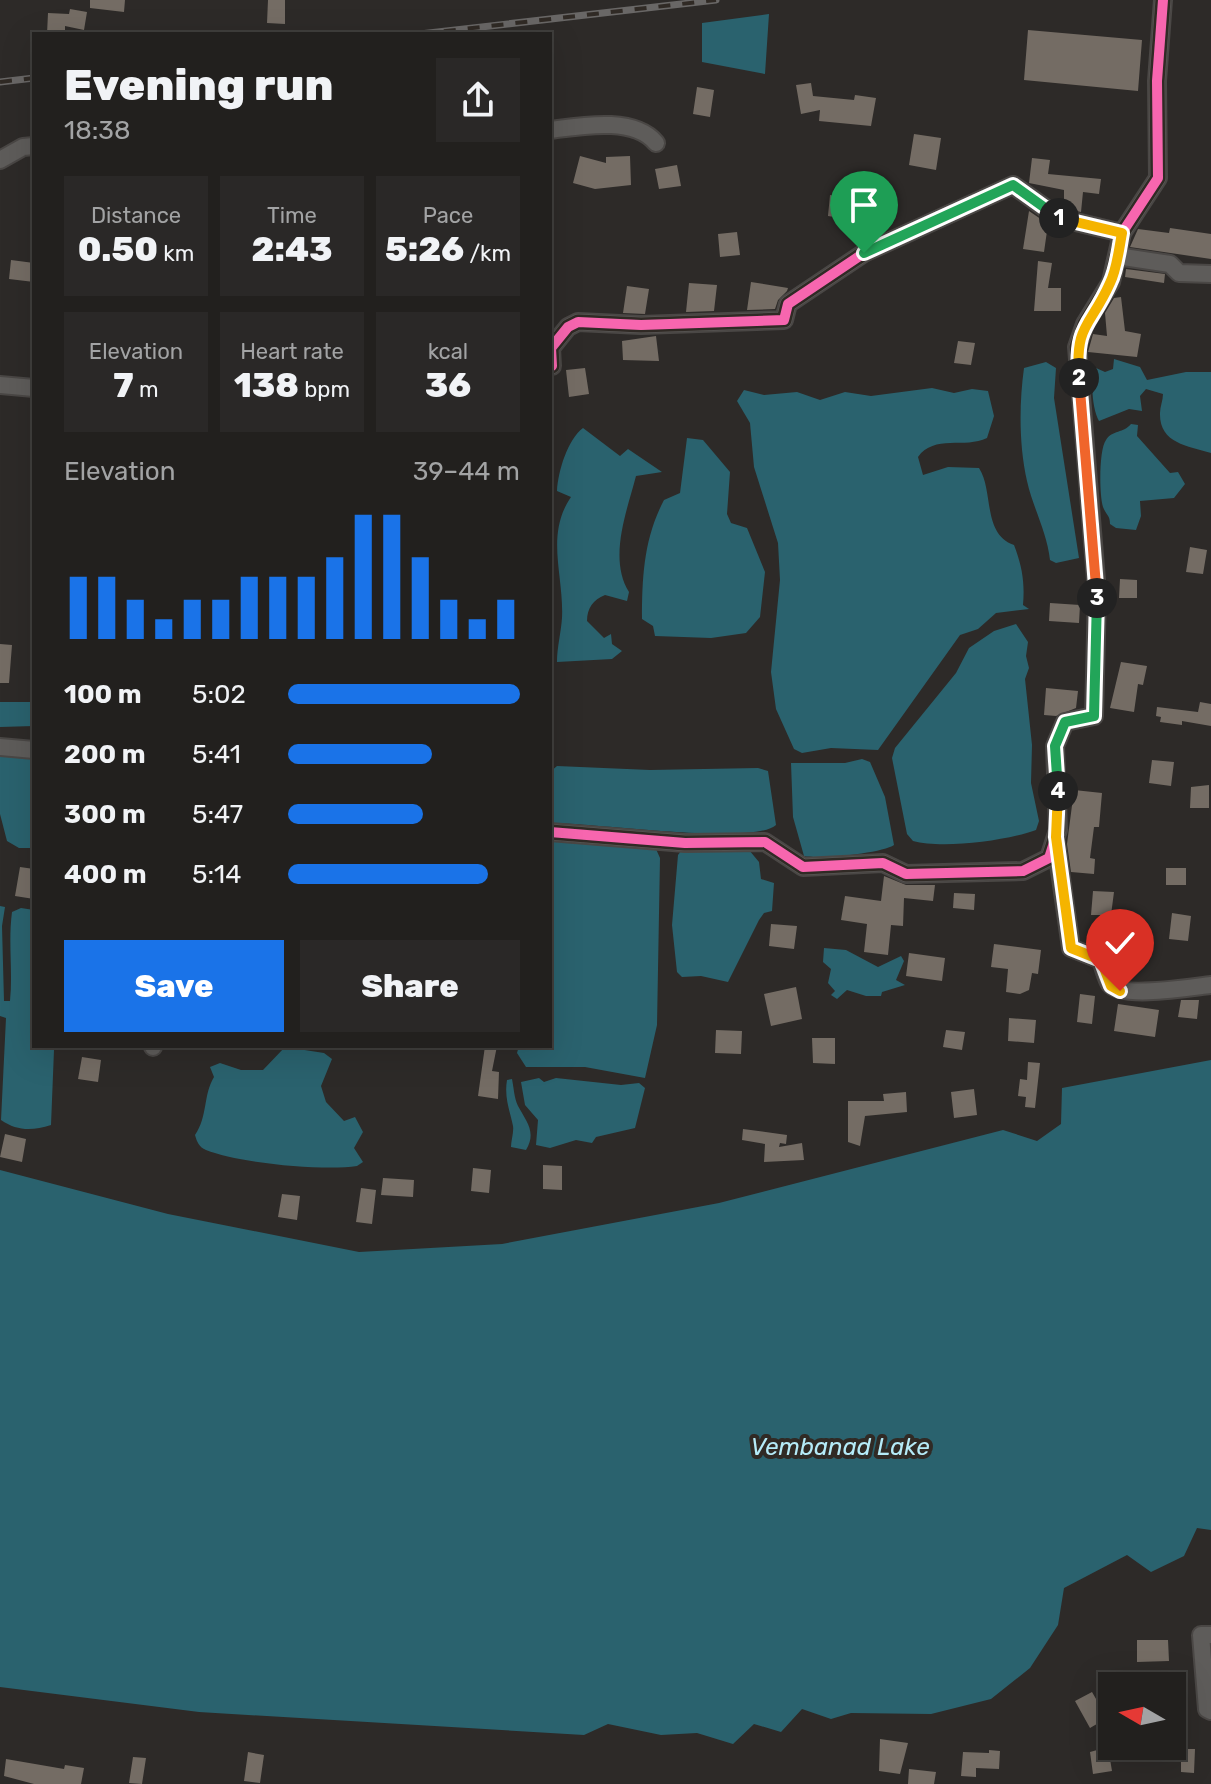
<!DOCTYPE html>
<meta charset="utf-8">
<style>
:root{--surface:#22201e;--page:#2a2827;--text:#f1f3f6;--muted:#a2a3a4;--line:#3f3e3c;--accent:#1a73e8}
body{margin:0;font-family:Rubik,sans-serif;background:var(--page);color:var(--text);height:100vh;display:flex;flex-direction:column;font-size:30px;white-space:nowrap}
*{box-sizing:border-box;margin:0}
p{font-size:26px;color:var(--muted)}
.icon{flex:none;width:44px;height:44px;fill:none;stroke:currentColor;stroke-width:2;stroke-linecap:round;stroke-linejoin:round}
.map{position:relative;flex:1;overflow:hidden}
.drawer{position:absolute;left:32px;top:32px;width:520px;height:1016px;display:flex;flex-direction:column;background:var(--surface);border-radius:0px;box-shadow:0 8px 32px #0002,0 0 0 2px var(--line)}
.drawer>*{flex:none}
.needle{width:52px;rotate:279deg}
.controls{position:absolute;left:1098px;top:1672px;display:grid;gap:16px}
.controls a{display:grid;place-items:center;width:88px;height:88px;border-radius:0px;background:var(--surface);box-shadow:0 8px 32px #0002,0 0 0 2px var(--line);font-size:40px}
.pin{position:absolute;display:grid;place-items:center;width:68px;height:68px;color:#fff;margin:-82px -34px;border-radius:50% 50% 50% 0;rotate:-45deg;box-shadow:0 0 8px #0007}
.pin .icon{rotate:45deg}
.km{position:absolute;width:40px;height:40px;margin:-20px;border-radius:50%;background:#222;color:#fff;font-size:22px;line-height:40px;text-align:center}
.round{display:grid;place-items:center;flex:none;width:84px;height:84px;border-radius:0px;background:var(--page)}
.summary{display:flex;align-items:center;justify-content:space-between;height:136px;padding:0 32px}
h1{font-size:44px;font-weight:800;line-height:60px}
.metrics{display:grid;grid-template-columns:repeat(3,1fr);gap:12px;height:136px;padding:8px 32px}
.metrics div{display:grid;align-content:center;border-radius:0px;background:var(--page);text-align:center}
.metrics b{font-size:34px;font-weight:800}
.metrics small{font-size:22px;font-weight:400}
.metrics p{font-size:22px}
.chart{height:224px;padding:16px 32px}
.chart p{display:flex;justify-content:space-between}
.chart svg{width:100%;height:144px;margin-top:8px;stroke:var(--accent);stroke-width:6}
.button{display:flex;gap:16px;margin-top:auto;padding:16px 32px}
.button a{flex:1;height:92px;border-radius:0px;background:var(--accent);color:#fff;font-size:32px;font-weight:800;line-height:92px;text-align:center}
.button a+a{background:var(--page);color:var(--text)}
ul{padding:0 32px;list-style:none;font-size:26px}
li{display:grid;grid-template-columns:128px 96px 1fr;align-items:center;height:60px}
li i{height:20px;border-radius:10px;background:var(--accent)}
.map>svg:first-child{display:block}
</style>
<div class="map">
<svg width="1211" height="1784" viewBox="0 0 1211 1784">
<rect width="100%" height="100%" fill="#2d2a28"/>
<path fill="#2a626e" d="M769 14 765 74 702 62V23Z
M1114 359 1140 367 1147 380 1186 372H1211V453C1187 446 1159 443 1160 413 1160 407 1163 400 1163 394L1146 389 1140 396 1142 411 1129 409 1099 421C1092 408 1090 381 1096 368L1105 372 1113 369Z
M1046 362 1056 368 1054 398 1079 558 1056 563 1050 560C1047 532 1033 508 1027 481 1019 445 1019 405 1024 368Z
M932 388 954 393 972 389 988 391 994 416 987 438C965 449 934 434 918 457L923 475 948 467 979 468C994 491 982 534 1014 545 1022 566 1025 582 1023 605L1029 609 996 613 978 629 960 635 878 750 831 748 802 753 794 749 776 709 771 672 780 580 778 543 754 467 750 423 737 401 744 390 764 395 797 392 820 400 845 392 871 396Z
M1131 424 1138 425 1137 436 1170 473 1178 472 1185 484 1174 498 1140 501 1141 516 1136 530 1116 528 1110 524C1110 515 1106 515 1103 507 1099 494 1099 449 1106 440 1112 430 1124 433 1131 424Z
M583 428 620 456 628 449 662 472 636 476C627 511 608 558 629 592L627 601 605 595C593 600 587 608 587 621L604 638 611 634 612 644 622 651 612 659 557 662C557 647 561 633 562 618 564 575 545 535 571 497L557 491C558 471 568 439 583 428Z
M687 438 703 440 730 472 727 514 731 523 747 528 765 572 760 617 746 633 711 638 655 636 653 626 642 619C642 576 644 538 664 500L680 493Z
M1016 624 1028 642 1026 656 1029 668 1025 679 1032 745 1031 783 1039 821 1036 830C1006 841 942 849 913 841L907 834 892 758 895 748 956 673 969 648 994 631Z
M0 702H34V726L0 727Z
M0 753H34V848H19L7 841 0 814Z
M862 759 870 762 885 797 894 845C883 853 818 860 804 856L793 817 791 763H845Z
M557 766 650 770 758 768 768 771 776 825C754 846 588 822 550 823V772Z
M560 838 656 849 660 858 657 1025 645 1078 585 1067H526L517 1053 519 1046H550V867L551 844Z
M749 850 759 862 761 879 774 883 772 911 764 913 759 920 728 982 701 976 682 977 677 972 672 925 678 855 681 851Z
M0 906 5 907 2 926 4 1001H10C13 972 8 942 12 912L21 908 34 910 31 1018 34 1046H49L54 1050 51 1125C32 1131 17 1131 1 1120L6 1018 0 1016Z
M824 948 846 950 878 967 901 956 904 961 896 980 905 985 882 992 881 996H866L847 990 837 999 831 995 835 991 828 983 831 969 823 962Z
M285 1047 324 1053 332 1059 321 1086 326 1102 344 1121 355 1117 363 1132 354 1148 363 1162 357 1166C323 1171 238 1163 206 1150 199 1147 197 1142 195 1135 208 1116 203 1095 214 1077L210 1067 220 1063 241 1070H263Z
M1211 1060V1530L1197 1528 1184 1556 1151 1572 1127 1555 1064 1588 1058 1625 1030 1668 991 1699 931 1714 851 1713 831 1719 802 1709 781 1732 754 1724 733 1744 697 1733 661 1735 608 1724 584 1735 199 1712 0 1687V1170L168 1214 359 1252 502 1244 719 1203 1003 1130 1037 1141 1061 1124 1062 1088Z
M556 1078 621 1085 639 1083 645 1088 635 1128 596 1137 592 1143 576 1140 550 1148 536 1145 538 1120 525 1105 521 1082 539 1078 544 1082Z
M512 1079C514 1089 514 1097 518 1106 526 1121 537 1132 526 1150L511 1147C511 1141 514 1132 513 1126 510 1111 504 1098 507 1080Z"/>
<path fill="#746c64" d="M90 0H125L124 12 90 8Z
M268 0H285V24L267 23Z
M70 9 87 12 84 30 65 26V34H47L48 13 69 14Z
M1028 30 1142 40 1138 91 1024 80Z
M811 83 813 96 854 100 855 95 876 98 871 126 819 121 820 110 801 114 796 85Z
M697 87 714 90 710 117 693 114Z
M914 134 941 138 936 170 909 165Z
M580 156 606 163V157L630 156 631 185 595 189 573 183Z
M1032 158 1050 160 1048 174 1101 179 1099 194 1083 192 1081 212 1064 208V190L1029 183Z
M677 165 681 186 659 189 655 169Z
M830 195 850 198 847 219 828 216Z
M1029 211 1048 224 1044 252 1023 249Z
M1170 228 1211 234V259L1130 247 1138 229 1169 233Z
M737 232 740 255 720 257 718 234Z
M11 260 34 263V282L9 279Z
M1038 261 1052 263 1048 288H1061V311H1034Z
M1126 269 1165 274 1164 283 1125 277Z
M751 282 788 288 787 291 778 300 775 309 747 310Z
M689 283 717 285 714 311 686 312Z
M627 286 649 289 645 314 623 313Z
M1121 297 1125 331 1141 334 1137 357 1088 352 1093 334 1107 336 1105 313 1114 298Z
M656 336 659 361 623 360 622 341Z
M958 341 975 343 971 365 954 363Z
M585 368 589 394 569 397 566 370Z
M1190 547 1207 550 1203 574 1186 572Z
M1120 579 1137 580V598H1119Z
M1050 603 1080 605 1079 623 1049 621Z
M0 644 12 645 9 683H0Z
M1121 662 1147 666 1143 685 1138 684 1134 712 1110 708Z
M1046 688 1078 691 1076 708 1056 716 1044 715Z
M1200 702 1211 704V726L1182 721V725L1160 722 1161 717 1156 716 1157 707 1198 712Z
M1152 760 1174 762 1171 786 1149 783Z
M1209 785V808H1190L1191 787Z
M1074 790 1102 793 1099 827H1094L1090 858 1095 859 1094 874 1071 872 1067 844Z
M20 867 34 869V899L15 896Z
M1166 868H1186V885H1166Z
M884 876 906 885H935L933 901 904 898 903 926 891 925 888 955 864 952 867 924 841 920 845 896 881 901Z
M1093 891 1114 892 1111 915H1091Z
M954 893 975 894 974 910 953 908Z
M1172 913 1191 916 1188 941 1169 939Z
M771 924 797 926 794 949 769 946Z
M994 944 1041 950 1038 974 1032 973 1029 990 1020 994 1006 992 1008 969 991 967Z
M909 953 945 958 942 981 906 976Z
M796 987 802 1019 771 1026 764 994Z
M1080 994 1095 996 1092 1024 1077 1022Z
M1181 1000H1199L1197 1019 1178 1017Z
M1118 1004 1159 1010 1155 1037 1114 1031Z
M1009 1018 1036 1020 1034 1043 1008 1041Z
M716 1030 742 1031 741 1054 715 1053Z
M946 1030 965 1032 962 1050 943 1047Z
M812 1038H835V1064L813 1063Z
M485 1046H497L492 1071 499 1072 498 1099 478 1096Z
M82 1057 101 1060 98 1082 78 1079Z
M1028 1062 1040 1063 1035 1108 1025 1107 1026 1097 1018 1096 1020 1079 1027 1080Z
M974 1089 977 1115 954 1118 951 1092Z
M906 1092 907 1112 865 1116 860 1146 848 1142V1101H884L883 1094Z
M743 1129 787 1135 786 1144 780 1143 779 1147 802 1143 804 1160 764 1162 765 1144 742 1140Z
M5 1134 26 1139 22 1162 0 1157Z
M543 1165 562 1166V1190L543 1189Z
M473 1168 491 1170 489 1193 471 1191Z
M383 1178 414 1180 413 1197 381 1195Z
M361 1188 376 1190 372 1224 356 1222Z
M282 1194 300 1196 297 1220 278 1217Z
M1137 1640H1168L1169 1661 1137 1662Z
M1092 1692 1107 1718 1090 1728 1075 1701Z
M880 1739 908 1743 900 1774 879 1771Z
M1108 1747 1112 1771 1093 1774 1090 1752Z
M1181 1749H1195L1194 1773 1181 1772Z
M989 1750 1000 1751 999 1769 976 1768V1777L961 1776 963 1752 989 1753Z
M248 1752 264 1755 260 1783 244 1781Z
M133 1757 146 1758 142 1784 129 1783Z
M6 1759 64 1769 65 1765 84 1768 81 1784H34L4 1776Z
M909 1769 936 1772 934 1784H908Z"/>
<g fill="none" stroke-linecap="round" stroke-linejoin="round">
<g stroke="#4a4745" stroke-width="20">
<path id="minor" d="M550 130C581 126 634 116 656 143
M0 160 23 147 34 146
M1117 256 1170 264 1179 273 1211 274
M552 366 551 348 568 327 578 322 641 325 784 320 788 304 864 253 1013 185 1059 218 1122 233
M0 385 34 388
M0 747 34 750
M550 832 685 843 765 842 803 867 883 863 906 874 1023 871 1049 858 1058 830 1055 746 1065 722 1094 716 1097 592 1077 347 1085 324 1111 282 1122 233 1158 178 1157 81 1163 0
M1056 843 1071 948 1101 960C1104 968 1106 978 1110 984 1122 999 1192 987 1211 985
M153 1046V1047
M1211 1635H1201L1207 1709 1211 1711"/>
</g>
<use href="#minor" stroke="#5e5c5a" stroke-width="16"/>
<g stroke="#696766" stroke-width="7">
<path id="rail" d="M420 34 716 0
M0 82 34 78"/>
</g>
<use href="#rail" stroke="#302a25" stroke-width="4" stroke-dasharray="12" stroke-linecap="butt"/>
<g stroke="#302a25" stroke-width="15">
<path id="cycleway" d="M552 366 551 348 568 327 578 322 641 325 784 320 788 304 864 253 1013 185 1059 218 1122 233
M550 832 685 843 765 842 803 867 883 863 906 874 1023 871 1049 858 1058 830 1055 746 1065 722 1094 716 1097 592 1077 347 1085 324 1111 282 1122 233 1158 178 1157 81 1163 0"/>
</g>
<use href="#cycleway" stroke="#f766af" stroke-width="10"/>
</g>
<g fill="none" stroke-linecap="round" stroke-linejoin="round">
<g stroke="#fff" stroke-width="16">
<path id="split-1" d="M864 253 1013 185 1059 218"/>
</g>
<g stroke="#fff" stroke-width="16">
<path id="split-2" d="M1059 218 1122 233C1119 249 1117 269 1110 283 1090 328 1075 323 1079 378"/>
</g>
<g stroke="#fff" stroke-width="16">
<path id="split-3" d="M1079 378 1097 598"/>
</g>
<g stroke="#fff" stroke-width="16">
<path id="split-4" d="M1058 791 1055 746 1065 722 1094 716 1097 598"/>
</g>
<g stroke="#fff" stroke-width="16">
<path id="split-5" d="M1058 791 1056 837 1071 948 1101 960 1111 986 1120 991"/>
</g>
<use href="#split-1" stroke="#22a559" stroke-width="10"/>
<use href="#split-2" stroke="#f5b400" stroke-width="10"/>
<use href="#split-3" stroke="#f0652b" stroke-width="10"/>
<use href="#split-4" stroke="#22a559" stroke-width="10"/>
<use href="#split-5" stroke="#f5b400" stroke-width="10"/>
</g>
<g text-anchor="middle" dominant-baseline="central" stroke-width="8" stroke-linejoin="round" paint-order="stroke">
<g font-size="24" font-style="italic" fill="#b5ebf8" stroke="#302a25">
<text x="840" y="1447">Vembanad Lake</text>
</g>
</g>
</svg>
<div class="controls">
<a><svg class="needle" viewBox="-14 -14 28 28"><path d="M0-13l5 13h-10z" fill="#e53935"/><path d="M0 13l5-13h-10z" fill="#a2a3a4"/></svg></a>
</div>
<div class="pin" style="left:864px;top:253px;background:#1e9e55"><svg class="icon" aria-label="arrive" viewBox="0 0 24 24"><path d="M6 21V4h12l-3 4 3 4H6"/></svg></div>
<div class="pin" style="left:1120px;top:991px;background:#d93025"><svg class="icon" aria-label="check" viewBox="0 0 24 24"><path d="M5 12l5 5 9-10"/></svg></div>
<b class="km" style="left:1059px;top:218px">1</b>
<b class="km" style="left:1079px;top:378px">2</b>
<b class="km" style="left:1097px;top:598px">3</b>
<b class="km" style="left:1058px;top:791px">4</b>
<section class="drawer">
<div class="summary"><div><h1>Evening run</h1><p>18:38</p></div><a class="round"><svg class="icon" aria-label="share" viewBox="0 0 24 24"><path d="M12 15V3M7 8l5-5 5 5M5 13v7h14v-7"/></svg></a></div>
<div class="metrics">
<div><p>Distance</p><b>0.50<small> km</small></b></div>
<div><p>Time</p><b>2:43</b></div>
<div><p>Pace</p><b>5:26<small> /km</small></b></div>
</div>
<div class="metrics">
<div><p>Elevation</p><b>7<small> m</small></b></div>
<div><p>Heart rate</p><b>138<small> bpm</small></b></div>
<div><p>kcal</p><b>36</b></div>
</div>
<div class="chart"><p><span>Elevation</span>39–44 m</p>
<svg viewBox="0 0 160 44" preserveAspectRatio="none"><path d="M5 44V25M15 44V25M25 44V32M35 44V38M45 44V32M55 44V32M65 44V25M75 44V25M85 44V25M95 44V19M105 44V6M115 44V6M125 44V19M135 44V32M145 44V38M155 44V32"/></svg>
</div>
<ul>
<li><b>100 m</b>5:02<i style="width:100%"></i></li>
<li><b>200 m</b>5:41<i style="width:62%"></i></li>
<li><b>300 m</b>5:47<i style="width:58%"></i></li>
<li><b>400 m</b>5:14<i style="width:86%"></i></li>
</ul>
<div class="button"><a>Save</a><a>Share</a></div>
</section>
</div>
